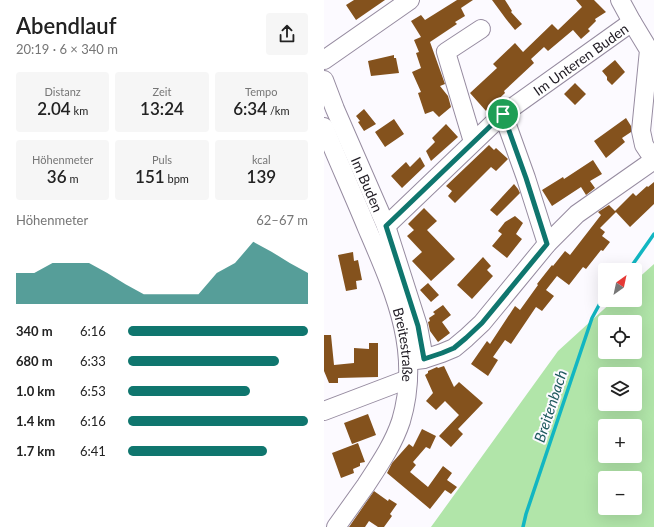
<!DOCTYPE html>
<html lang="de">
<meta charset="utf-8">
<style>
:root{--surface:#fff;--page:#f6f6f6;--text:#222;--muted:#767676;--accent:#0f766e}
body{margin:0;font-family:Lato,sans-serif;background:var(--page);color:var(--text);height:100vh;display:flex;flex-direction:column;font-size:15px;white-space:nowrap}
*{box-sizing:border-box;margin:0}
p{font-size:13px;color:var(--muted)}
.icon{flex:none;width:22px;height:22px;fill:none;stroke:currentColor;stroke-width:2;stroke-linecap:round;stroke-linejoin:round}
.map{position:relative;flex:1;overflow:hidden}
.details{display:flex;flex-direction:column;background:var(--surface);width:324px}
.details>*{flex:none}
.needle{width:26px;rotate:33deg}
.buttons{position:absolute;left:274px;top:263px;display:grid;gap:8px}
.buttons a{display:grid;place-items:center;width:44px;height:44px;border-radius:4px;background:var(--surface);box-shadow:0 4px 16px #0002;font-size:20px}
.pin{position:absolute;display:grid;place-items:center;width:34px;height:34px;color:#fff;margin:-17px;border:2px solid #fff;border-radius:50%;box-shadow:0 1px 4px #0007}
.round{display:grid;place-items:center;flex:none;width:42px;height:42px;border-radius:4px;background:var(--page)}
.overview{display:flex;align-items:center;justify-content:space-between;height:68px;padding:0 16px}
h1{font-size:22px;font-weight:600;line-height:30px}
.metrics{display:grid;grid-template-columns:repeat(3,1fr);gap:6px;height:68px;padding:4px 16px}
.metrics div{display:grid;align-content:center;border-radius:4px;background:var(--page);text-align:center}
.metrics b{font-size:17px;font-weight:600}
.metrics small{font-size:11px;font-weight:400}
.metrics p{font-size:11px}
.chart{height:112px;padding:8px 16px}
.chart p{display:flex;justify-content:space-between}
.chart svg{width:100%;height:72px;margin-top:4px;fill:var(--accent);opacity:.7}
ul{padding:0 16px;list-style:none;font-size:13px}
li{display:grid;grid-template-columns:64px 48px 1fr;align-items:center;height:30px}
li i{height:10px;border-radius:5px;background:var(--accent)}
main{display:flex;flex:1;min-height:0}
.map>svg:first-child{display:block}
</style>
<main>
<section class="details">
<div class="overview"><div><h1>Abendlauf</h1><p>20:19 · 6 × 340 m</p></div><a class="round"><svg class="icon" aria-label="share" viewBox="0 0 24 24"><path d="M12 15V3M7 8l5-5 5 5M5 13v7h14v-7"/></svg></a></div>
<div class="metrics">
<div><p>Distanz</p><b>2.04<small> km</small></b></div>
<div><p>Zeit</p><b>13:24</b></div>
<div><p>Tempo</p><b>6:34<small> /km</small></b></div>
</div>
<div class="metrics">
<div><p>Höhenmeter</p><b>36<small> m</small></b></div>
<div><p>Puls</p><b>151<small> bpm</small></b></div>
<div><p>kcal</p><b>139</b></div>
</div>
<div class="chart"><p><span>Höhenmeter</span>62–67 m</p>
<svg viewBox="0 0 160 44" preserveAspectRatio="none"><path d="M0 44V25L10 25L20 19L30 19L40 19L50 25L60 32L70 38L80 38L90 38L100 38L110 25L120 19L130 6L140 12L150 19L160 25V44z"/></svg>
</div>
<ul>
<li><b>340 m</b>6:16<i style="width:100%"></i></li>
<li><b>680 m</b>6:33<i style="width:84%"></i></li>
<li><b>1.0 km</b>6:53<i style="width:68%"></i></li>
<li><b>1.4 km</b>6:16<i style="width:100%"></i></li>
<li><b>1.7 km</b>6:41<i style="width:77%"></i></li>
</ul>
</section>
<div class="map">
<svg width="330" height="527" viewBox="0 0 330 527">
<rect width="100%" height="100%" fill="#fcfaff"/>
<path fill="#b1e5a9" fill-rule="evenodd" d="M330 264V527H107L234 351 290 300H311V281ZM281 322H311V352H281ZM281 374H311V404H281ZM281 426H311V456H281ZM281 478H311V508H281Z"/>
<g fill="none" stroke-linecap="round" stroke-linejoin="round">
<path stroke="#12b6c2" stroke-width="3.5" d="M304 270 309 264 330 234
M199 527 202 514 268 318 281 294"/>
</g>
<path fill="#84521d" d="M30 0H61L32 20 22 5Z
M133 0H149L137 8 141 16 131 22 133 24 106 42 121 84 116 86 124 96 127 107 115 117 109 111 101 114 94 93 97 92 88 72 97 68 92 53 95 52 90 40 97 37 87 21 97 15 101 20Z
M168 0H181L188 11 187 12 198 24 191 30 182 19Z
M252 0H270L282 12 271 19 272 21 264 29 266 31 257 39 249 30 224 51 220 47 207 59 210 63 180 91 181 93 162 111 146 93 173 68 169 64 191 43 199 52 228 24 234 30 258 7Z
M70 55V58H72L75 73 47 76 44 61Z
M291 60 301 72 288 85 283 80V77L278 71Z
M251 83 262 94 251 105 240 94Z
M40 109 52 124 40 131 34 122 36 121 32 116Z
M302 118 307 126V132L298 138 301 142 282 158 270 141Z
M70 119 80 134 61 147 51 132Z
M122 124 134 137 107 161 102 151 111 142 108 138Z
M165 145 170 150 172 148 184 159 172 171 167 167 131 203 124 196 128 191 122 186Z
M96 157 101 166 78 188 67 176 82 162 86 167Z
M269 160 278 174 266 181 271 188 262 195 257 187 228 206 218 190 239 177 240 179Z
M330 182V204L306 227 291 211 309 193 312 196 323 186 324 187Z
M190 184 194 189 196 193 173 216 166 210Z
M285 205 292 212 276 228 281 232 278 236 286 242 279 251 277 250 262 269 259 267 245 285 233 276 222 290 230 296 218 311 212 307 187 344 181 340 169 357 174 360 164 376 147 364 163 341 166 344 191 306 196 310 214 285 213 284 228 265 229 266 241 251 246 255 277 215 274 212Z
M100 208 113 221 103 230 131 259 107 281 88 261 98 252 83 236 90 230 84 224Z
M191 216 199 223 192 234 198 239 183 258 168 246 178 234 174 231 181 222Z
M29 252 30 261 34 260 38 280 32 281 33 289 22 291 14 255Z
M159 257 167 266 163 270 169 276 148 299 133 285Z
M104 283 115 295 107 302 96 290Z
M119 305 127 315 118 322 126 333 114 342 106 331 104 322 106 321 105 318 111 314 109 312Z
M0 335H7L10 365 30 363V348L45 349V343H54V377L14 378V383H5L0 371Z
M120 366 130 387 135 382 159 403 134 429 139 434 127 447 115 436 135 415 121 401 112 410 102 401 109 393 101 375 104 373V371L113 367 114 368Z
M44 414 52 435 28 444 20 423Z
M98 429 112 436 106 449 102 447 89 462 92 465 86 472 104 487 119 466 128 473 123 480 133 487 127 494 121 490 106 509 63 473 68 463 85 444 89 447Z
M34 443 41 462 36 463V466L29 469 30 473 17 478 8 453Z
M50 491 64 501 65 499 73 504 66 514 68 516 60 527H54L45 521 41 527H25Z"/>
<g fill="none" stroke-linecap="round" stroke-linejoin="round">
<g stroke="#968ba0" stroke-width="20">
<g id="minor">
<path d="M296 0 308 22"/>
<path d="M0 60 86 0"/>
<path id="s1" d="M0 80 11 109 62 226 94 326 100 359"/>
<path d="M179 114 202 178 223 244"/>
<path id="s2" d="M0 127C14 161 29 194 43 228 70 291 98 351 77 421 69 445 55 465 42 485 32 499 22 513 12 527"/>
<path d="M149 142 122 52 157 29"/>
<path id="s3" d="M62 226 179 114 308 22 325 50 317 131 320 145 330 160 253 214 223 244 158 323 142 338 130 348 118 353 100 359 84 361"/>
<path d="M0 411 84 379"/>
</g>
</g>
<use href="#minor" stroke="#fff" stroke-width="18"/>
</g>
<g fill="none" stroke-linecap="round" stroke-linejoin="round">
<g stroke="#fff" stroke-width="8">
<path id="route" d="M179 114 202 178 223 244 158 323 142 338 130 348 118 353 100 359 94 326 62 226Z"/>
</g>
<use href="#route" stroke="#0f766e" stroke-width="5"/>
</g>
<g text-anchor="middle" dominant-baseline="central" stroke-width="4" stroke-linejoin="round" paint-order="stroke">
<g font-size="14" fill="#1f1b23" stroke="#fcfaff">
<text stroke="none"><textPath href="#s3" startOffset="257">Im Unteren Buden</textPath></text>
<text stroke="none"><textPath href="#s1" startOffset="113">Im Buden</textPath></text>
<text stroke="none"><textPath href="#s2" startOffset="233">Breitestraße</textPath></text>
</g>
<g font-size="15" font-style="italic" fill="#1f595e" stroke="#fcfaff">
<text transform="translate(226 406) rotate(-72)">Breitenbach</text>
</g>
</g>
</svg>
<div class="buttons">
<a><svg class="needle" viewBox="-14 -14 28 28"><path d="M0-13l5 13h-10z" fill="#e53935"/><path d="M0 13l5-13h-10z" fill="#767676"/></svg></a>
<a><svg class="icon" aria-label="locate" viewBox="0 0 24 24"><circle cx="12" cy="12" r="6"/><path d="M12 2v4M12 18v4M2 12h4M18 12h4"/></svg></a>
<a><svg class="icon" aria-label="layers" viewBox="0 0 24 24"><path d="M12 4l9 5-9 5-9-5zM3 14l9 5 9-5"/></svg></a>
<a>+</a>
<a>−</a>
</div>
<div class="pin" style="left:179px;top:114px;background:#1e9e55"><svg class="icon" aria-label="arrive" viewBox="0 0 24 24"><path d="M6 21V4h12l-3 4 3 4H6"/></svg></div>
</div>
</main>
